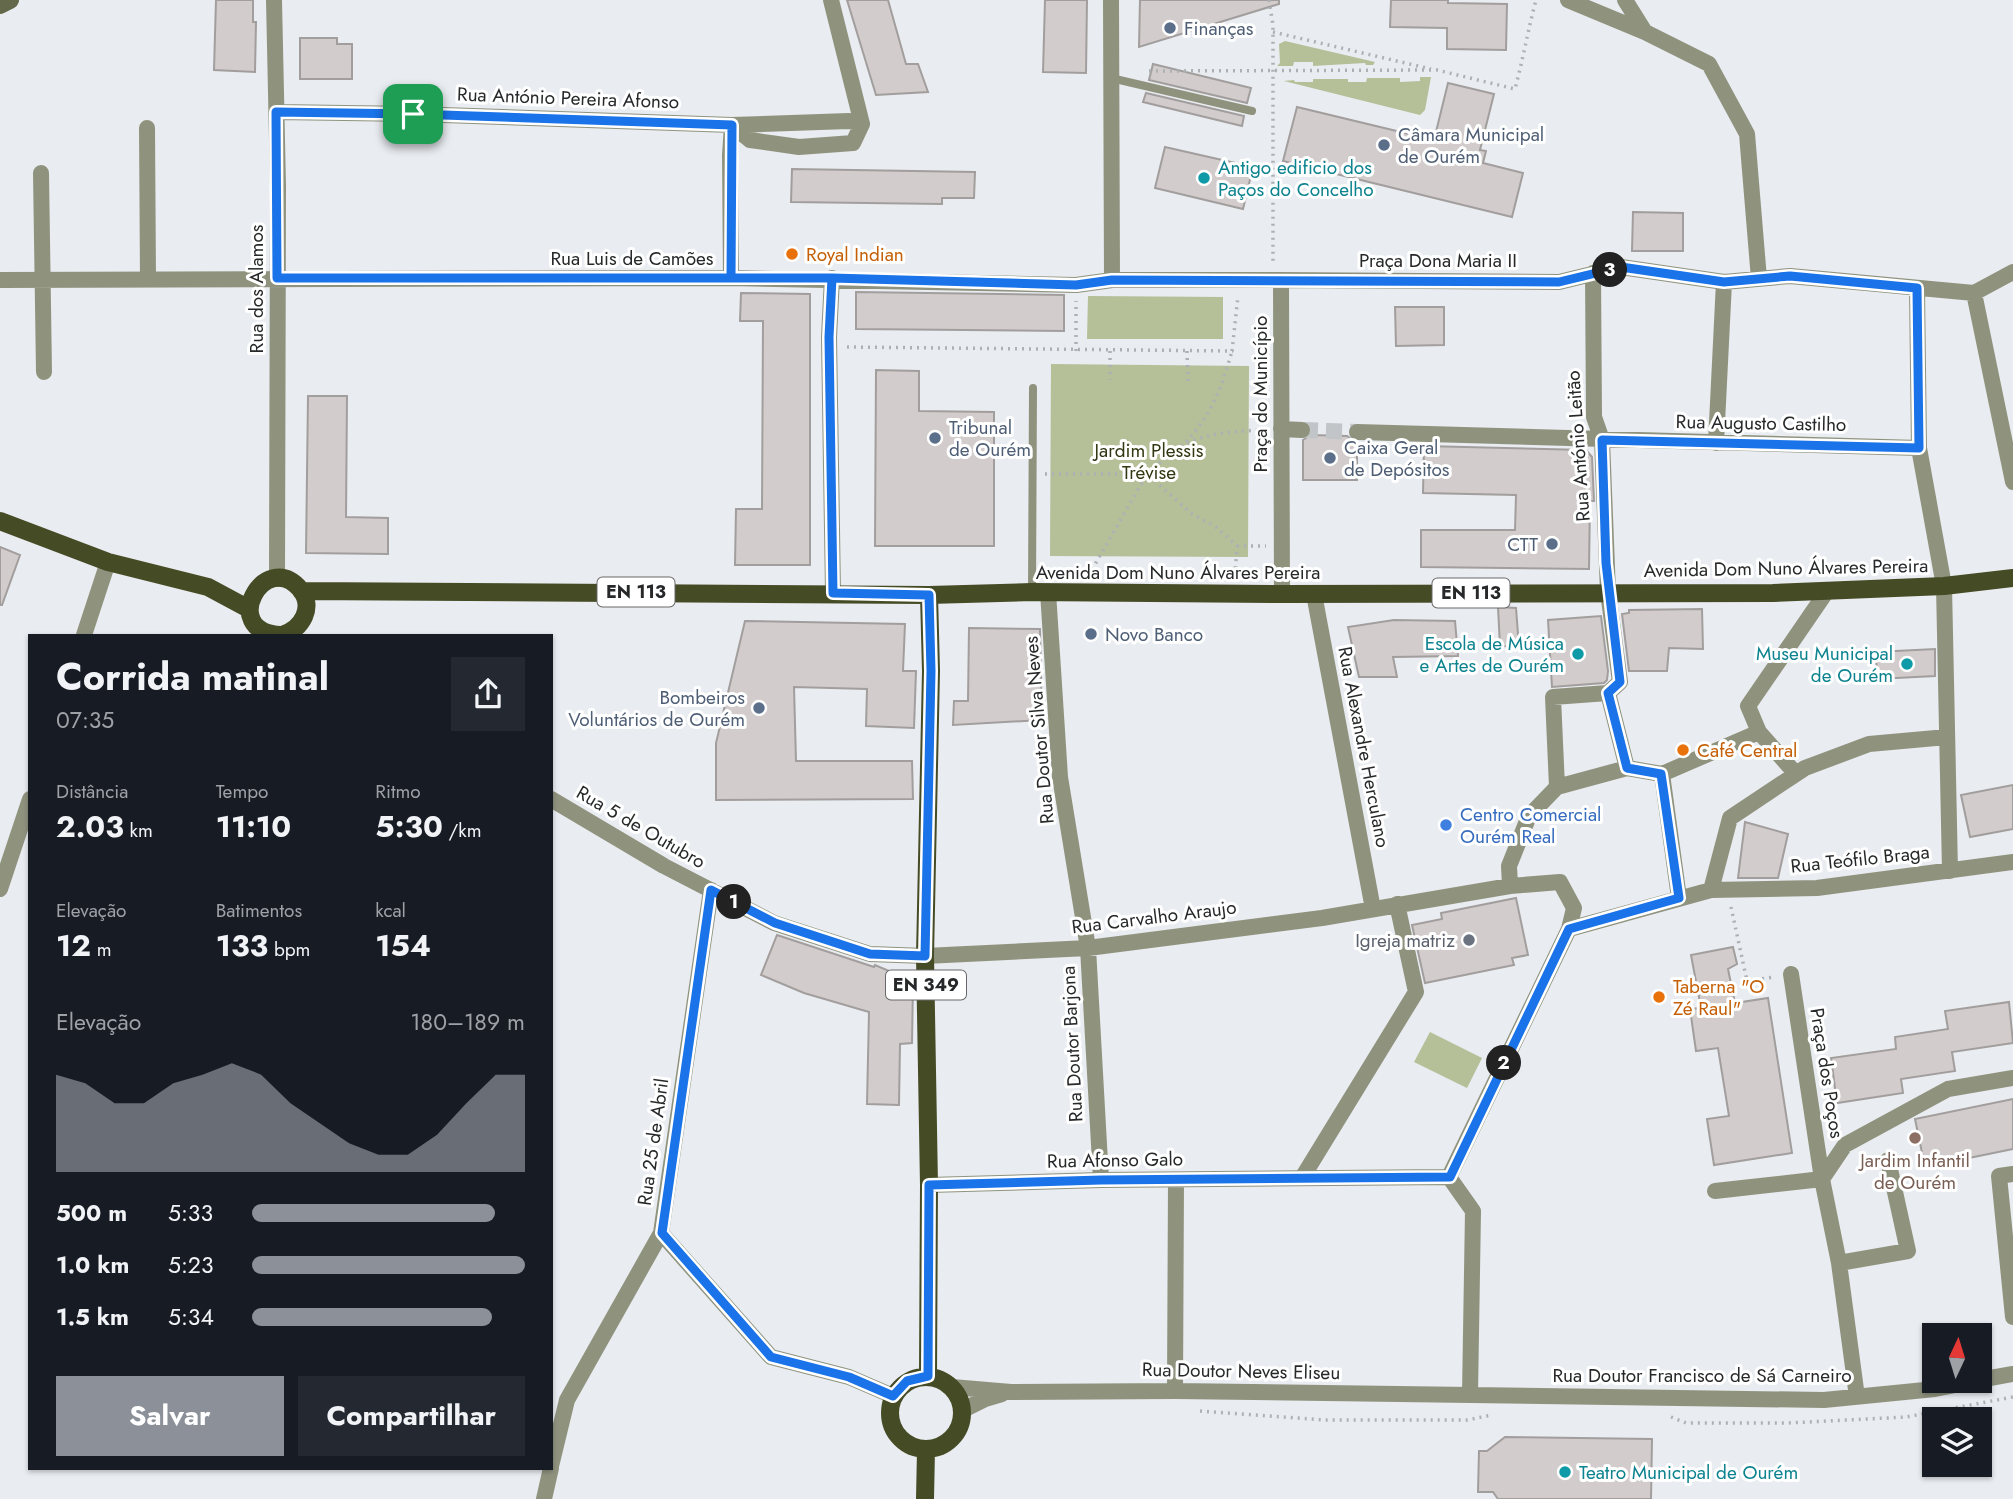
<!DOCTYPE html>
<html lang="pt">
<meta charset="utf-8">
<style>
:root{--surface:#171b24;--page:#242831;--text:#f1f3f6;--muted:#9ea1a6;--accent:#8c9099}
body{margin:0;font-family:Jost,sans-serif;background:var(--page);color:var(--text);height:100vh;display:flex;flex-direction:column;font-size:26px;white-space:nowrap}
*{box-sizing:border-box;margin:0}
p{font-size:23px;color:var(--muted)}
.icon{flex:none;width:38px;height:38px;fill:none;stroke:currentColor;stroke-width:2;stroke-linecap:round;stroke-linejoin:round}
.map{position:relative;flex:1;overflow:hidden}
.details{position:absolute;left:28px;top:634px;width:525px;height:836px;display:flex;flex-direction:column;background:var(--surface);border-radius:0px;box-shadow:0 2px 5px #0004}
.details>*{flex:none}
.needle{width:46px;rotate:4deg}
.controls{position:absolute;left:1922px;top:1323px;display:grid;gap:14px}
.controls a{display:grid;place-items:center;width:70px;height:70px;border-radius:0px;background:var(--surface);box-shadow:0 2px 5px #0004;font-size:35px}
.pin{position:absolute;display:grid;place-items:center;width:60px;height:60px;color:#fff;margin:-30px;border-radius:14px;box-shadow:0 4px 10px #0006}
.km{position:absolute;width:35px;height:35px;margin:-18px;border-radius:50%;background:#222;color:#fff;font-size:19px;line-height:35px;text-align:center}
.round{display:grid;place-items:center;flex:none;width:74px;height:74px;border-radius:0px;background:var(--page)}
.summary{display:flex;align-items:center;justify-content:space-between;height:119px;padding:0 28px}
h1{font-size:38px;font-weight:700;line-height:52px}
.figures{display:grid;grid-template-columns:repeat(3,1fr);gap:10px;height:119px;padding:7px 28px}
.figures div{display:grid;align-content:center}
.figures b{font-size:30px;font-weight:700}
.figures small{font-size:19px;font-weight:400}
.figures p{font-size:19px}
.chart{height:196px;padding:14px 28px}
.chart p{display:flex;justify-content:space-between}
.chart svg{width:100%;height:126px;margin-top:7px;fill:var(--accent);opacity:.7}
.action{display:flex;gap:14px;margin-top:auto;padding:14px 28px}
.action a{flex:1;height:80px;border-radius:0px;background:var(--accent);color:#fff;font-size:28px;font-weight:700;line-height:80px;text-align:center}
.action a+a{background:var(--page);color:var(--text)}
ul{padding:0 28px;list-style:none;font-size:23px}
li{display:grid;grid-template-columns:112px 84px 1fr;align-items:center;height:52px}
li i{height:18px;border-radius:9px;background:var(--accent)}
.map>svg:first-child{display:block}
</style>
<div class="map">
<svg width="2013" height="1499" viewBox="0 0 2013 1499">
<rect width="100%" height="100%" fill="#e9ecf0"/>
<path fill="#b5bf98" d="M1285 41 1375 62 1373 65H1366L1365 63 1313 66V62H1294L1293 66H1277L1280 63 1279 44Z
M1420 77H1431L1425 110 1420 115 1284 81 1294 80 1295 82H1313V79H1348V82H1366L1367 78H1400V82L1420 81Z
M1088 296 1223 297V339H1087Z
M1051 364 1249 366 1248 557 1050 556Z
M1430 1032 1482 1058 1467 1088 1414 1062Z"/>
<path fill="#d2cdcc" stroke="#a29e9d" stroke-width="2" d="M216 0H253V22H256L255 72 214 70Z
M847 0H888L906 64H918L928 92 876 95Z
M1045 0H1087L1086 73 1043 72Z
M1140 0H1279V4L1139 47Z
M1391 0H1448V3L1507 4 1506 50 1447 49V28L1390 27Z
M300 38H337V44H352V79H300Z
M1153 64 1251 88 1247 103 1149 80Z
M1448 83 1494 94 1480 150 1486 151 1483 163 1523 173 1512 217 1283 161 1297 107 1434 140Z
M1146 93 1244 116 1242 126 1143 102Z
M1165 147 1253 167 1243 209 1155 188Z
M792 169 975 172 974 198H942V204L791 202Z
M1633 212 1683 213V251H1632Z
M856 292 1064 295V331L856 329Z
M741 293 810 294V565H735L736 509H762L763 321H740Z
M1395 307H1444V345L1396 346Z
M876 370 919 371V411L994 412V546H875Z
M308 396H347L346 517 388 518V554L306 553Z
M1311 435 1347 436 1357 443V480H1303V440Z
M1424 446 1586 450 1592 457 1594 501H1590L1589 569 1421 567V530H1515L1516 495 1423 493Z
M0 547 20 555 2 605H0Z
M1498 607 1516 608 1519 647 1500 646Z
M1702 609 1703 649 1669 648 1667 671H1629L1622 614 1629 613V610Z
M1601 616 1608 671 1607 680 1604 683 1552 687 1548 620Z
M1394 620 1455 621 1458 656 1393 657 1397 677H1359L1348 627Z
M745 621 905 624 903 671H916L914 728 866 726 867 689 794 687 796 761H912L913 799 716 800V743Z
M969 628 1040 629 1042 720 953 725 954 701H968Z
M1935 649V676L1877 679 1876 652Z
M2013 785V829L1970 837 1961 795Z
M1745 822 1788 834 1778 878H1738Z
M1516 898 1528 955 1512 958 1514 965 1425 983 1412 925 1442 919 1441 913Z
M777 935 874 967 875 965 906 978 913 984 912 1043 900 1044 899 1105 867 1104 869 1012 804 993 761 975Z
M1733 947 1737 964 1728 969 1735 1003 1768 998 1792 1153 1714 1165 1707 1119 1729 1116 1718 1048 1696 1051 1690 1009 1701 1008 1691 955Z
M2009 1002 2013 1043 1952 1052 1955 1071 1901 1079 1903 1093 1837 1103 1831 1058 1896 1049 1895 1037 1948 1029 1945 1011Z
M2013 1099V1149L1925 1167 1915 1119Z
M1505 1437 1652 1439 1651 1499H1498L1493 1492H1478L1479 1451H1487Z"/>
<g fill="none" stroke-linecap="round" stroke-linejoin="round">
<path stroke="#c2c5c8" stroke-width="16" stroke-dasharray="16 8" stroke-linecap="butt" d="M1302 430 1357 432"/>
<path stroke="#aeb1b4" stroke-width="3.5" stroke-dasharray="2 5" stroke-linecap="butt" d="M1269 0 1273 25V263
M1273 32 1431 69
M1149 71 1437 70 1515 89C1523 59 1528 30 1536 0
M847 347 1232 351 1238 296
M1076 351V301
M1110 351V380
M1187 351 1188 381
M1186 442C1213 412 1221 389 1232 351
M1045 474H1147L1090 573
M1237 546H1266
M1235 575 1237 546 1216 527 1192 514 1147 474C1159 464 1173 449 1187 443 1211 432 1239 431 1265 430
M1731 907 1747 981 1775 977
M1200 1411 1324 1420H1467L1492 1415
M1671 1417 1686 1423H1788L1906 1417 2013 1397"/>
<path stroke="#8f937e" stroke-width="8" d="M1111 78 1252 111
M1032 592 1033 388"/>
<path stroke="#8f937e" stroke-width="16" d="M274 0 278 186 277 579
M831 0 862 124
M1111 0 1112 280
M1568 0 1645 32 1709 64 1747 134 1759 279
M1625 0 1645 32
M277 112 413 114 732 125 849 121 862 124
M732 125 750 140 799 147 853 143 862 124
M147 128 148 279
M41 173 44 372
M1593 273 1594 417 1602 440 1608 592 1620 682 1608 693
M731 278 730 155 732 125
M832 278 829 337 833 593
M0 280 731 278 1076 285 1112 280H1281L1282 594
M1281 280 1559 282 1621 267 1724 282 1790 276 1974 293
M1917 288 1919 448 1944 586 1950 871
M1974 293 2013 482
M1974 293 2013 272
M1281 429 1302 430
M1357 432 1919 448
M1716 443 1724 282
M1048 592 1060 777 1088 948 1101 1180
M1314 594 1373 909
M84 635 108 562
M1759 732 1748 706 1827 591
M1627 768 1662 774
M1557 787 1553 697 1608 693
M551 799 664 866 774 923 870 954 925 956 1088 948 1322 918 1510 886 1560 882 1574 908 1569 929 1449 1177 1101 1180 929 1185
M1510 886 1509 866 1529 816 1557 787 1627 768 1608 693
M0 889 30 799
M1711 890 1730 818 1805 768 1869 744 1947 737
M1679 898 1662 774 1759 732 1796 774
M1569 929 1711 890 1817 888 2013 862
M1791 974 1822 1179 1839 1263 1857 1397
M2013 1174 1999 1176 2013 1317
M1449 1177 1473 1211 1470 1395
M1302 1178 1416 992 1397 904
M1822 1179 1845 1145 1948 1089 2013 1078
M1715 1191 1822 1179
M661 1233 771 1357 849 1377 893 1396
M1839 1263 1908 1251 1888 1160
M1979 1380 2013 1374
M952 1387 1011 1392 1175 1391 1824 1400 1935 1389 1975 1381
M1175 1391 1176 1180
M963 1410 985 1399 1002 1394
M551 1466 567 1400 661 1233 711 890
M544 1499 551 1468"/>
<path stroke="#63694a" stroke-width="18" d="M0 5 10 0"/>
<path stroke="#454b25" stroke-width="18" d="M0 521 108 562 208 587 249 609
M301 591 929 595 1032 592 1282 594 1773 593 1944 586 2013 578
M280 635C218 631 265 548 300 589 315 607 302 629 282 635
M928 1376 929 1185 925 956 931 671 929 595
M890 1413a36 36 0 1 1 72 0a36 36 0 1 1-72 0Z
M925 1499 926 1450"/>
</g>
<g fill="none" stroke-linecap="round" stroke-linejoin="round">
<g stroke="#fff" stroke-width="14">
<path id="route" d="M413 114 732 125 731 278H832L829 337 833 593 929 595 931 671 925 956 870 954 775 923 711 890 662 1233 771 1357 849 1377 893 1396 907 1381 928 1376 929 1185 1101 1180 1450 1177 1569 929 1679 898 1661 774 1627 768 1608 693 1620 682 1606 563 1602 440 1919 448 1917 288 1790 276 1724 282 1621 267 1559 282 1112 280 1076 285 832 278H277L276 112 413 114"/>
</g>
<use href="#route" stroke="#1a73e8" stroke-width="9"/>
</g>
<g fill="#5c6f8a" stroke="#fff" stroke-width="2.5">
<circle cx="1170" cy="28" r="7"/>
<circle cx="1384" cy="145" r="7"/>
<circle cx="935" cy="438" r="7"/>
<circle cx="1330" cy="458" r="7"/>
<circle cx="1552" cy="544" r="7"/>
<circle cx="1091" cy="634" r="7"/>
<circle cx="759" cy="708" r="7"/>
</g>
<g fill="#0f9aa8" stroke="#fff" stroke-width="2.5">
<circle cx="1204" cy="178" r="7"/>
<circle cx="1578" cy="654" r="7"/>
<circle cx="1907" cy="664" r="7"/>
<circle cx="1565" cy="1472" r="7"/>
</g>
<g fill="#e8710a" stroke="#fff" stroke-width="2.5">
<circle cx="792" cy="254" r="7"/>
<circle cx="1683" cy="750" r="7"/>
<circle cx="1659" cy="997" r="7"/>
</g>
<circle fill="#3f7fe0" stroke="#fff" stroke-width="2.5" cx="1446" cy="825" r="7"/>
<circle fill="#6b7280" stroke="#fff" stroke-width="2.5" cx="1469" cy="940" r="7"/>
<circle fill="#8d6e63" stroke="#fff" stroke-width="2.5" cx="1915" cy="1138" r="7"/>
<g text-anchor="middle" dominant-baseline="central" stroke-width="6" stroke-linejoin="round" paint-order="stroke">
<g fill="#fff" stroke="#686869" stroke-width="2">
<rect x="597.5" y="577.5" width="77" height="29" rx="5"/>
<rect x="1432.5" y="578.5" width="77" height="29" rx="5"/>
<rect x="886" y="970.5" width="80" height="29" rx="5"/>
</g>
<g font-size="18" font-weight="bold" fill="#272829">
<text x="636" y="592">EN 113</text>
<text x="1471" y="593">EN 113</text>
<text x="926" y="985">EN 349</text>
</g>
<g font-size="19" fill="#4e5e75" stroke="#fff" text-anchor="start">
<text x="1184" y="28">Finanças</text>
<text x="1398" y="134">Câmara Municipal<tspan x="1398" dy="22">de Ourém</tspan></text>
<text x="949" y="427">Tribunal<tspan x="949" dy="22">de Ourém</tspan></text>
<text x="1344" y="447">Caixa Geral<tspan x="1344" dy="22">de Depósitos</tspan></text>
<text x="1538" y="544" text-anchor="end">CTT</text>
<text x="1105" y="634">Novo Banco</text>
<text x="745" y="697" text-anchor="end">Bombeiros<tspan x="745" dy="22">Voluntários de Ourém</tspan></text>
</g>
<g font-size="19" fill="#272829" stroke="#fff">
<text transform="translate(568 98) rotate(2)">Rua António Pereira Afonso</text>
<text x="632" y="258">Rua Luis de Camões</text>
<text x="1438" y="260">Praça Dona Maria II</text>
<text transform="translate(256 289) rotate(-90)">Rua dos Alamos</text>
<text transform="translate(1260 394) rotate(-90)">Praça do Município</text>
<text transform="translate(1761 423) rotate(1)">Rua Augusto Castilho</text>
<text transform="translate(1578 446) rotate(-94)">Rua António Leitão</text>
<text transform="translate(1786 568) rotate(-1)">Avenida Dom Nuno Álvares Pereira</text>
<text x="1178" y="572">Avenida Dom Nuno Álvares Pereira</text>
<text transform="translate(1039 730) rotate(-95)">Rua Doutor Silva Neves</text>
<text transform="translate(1364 747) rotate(79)">Rua Alexandre Herculano</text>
<text transform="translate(641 827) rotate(30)">Rua 5 de Outubro</text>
<text transform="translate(1860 859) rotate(-6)">Rua Teófilo Braga</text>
<text transform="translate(1154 917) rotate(-7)">Rua Carvalho Araujo</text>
<text transform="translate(1072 1044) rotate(-93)">Rua Doutor Barjona</text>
<text transform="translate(1827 1073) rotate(81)">Praça dos Poços</text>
<text transform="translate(653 1142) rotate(-82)">Rua 25 de Abril</text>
<text transform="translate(1115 1160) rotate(-1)">Rua Afonso Galo</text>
<text transform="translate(1241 1371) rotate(1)">Rua Doutor Neves Eliseu</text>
<text x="1702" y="1375">Rua Doutor Francisco de Sá Carneiro</text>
</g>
<g font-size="19" fill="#0d838f" stroke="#fff" text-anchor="start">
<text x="1218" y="167">Antigo edificio dos<tspan x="1218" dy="22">Paços do Concelho</tspan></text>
<text x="1564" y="643" text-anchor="end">Escola de Música<tspan x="1564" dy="22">e Artes de Ourém</tspan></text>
<text x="1893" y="653" text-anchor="end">Museu Municipal<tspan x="1893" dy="22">de Ourém</tspan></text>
<text x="1579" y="1472">Teatro Municipal de Ourém</text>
</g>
<g font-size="19" fill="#c56008" stroke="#fff" text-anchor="start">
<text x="806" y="254">Royal Indian</text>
<text x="1697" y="750">Café Central</text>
<text x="1673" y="986">Taberna "O<tspan x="1673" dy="22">Zé Raul"</tspan></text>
</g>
<g font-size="19" fill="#303711" stroke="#fff">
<text x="1149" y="450">Jardim Plessis<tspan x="1149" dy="22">Trévise</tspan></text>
</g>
<g font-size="19" fill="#366cbe" stroke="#fff" text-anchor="start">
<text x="1460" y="814">Centro Comercial<tspan x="1460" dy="22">Ourém Real</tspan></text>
</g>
<g font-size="19" fill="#5b616d" stroke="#fff" text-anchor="end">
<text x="1455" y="940">Igreja matriz</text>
</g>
<g font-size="19" fill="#785e54" stroke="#fff">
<text x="1915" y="1160">Jardim Infantil<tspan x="1915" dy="22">de Ourém</tspan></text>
</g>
</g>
</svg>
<div class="controls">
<a><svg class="needle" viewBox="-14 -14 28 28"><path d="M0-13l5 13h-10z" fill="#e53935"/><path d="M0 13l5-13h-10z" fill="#9ea1a6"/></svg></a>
<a><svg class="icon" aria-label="layers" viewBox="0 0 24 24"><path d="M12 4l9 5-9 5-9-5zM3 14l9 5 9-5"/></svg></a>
</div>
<div class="pin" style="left:413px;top:114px;background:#1e9e55"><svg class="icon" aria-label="arrive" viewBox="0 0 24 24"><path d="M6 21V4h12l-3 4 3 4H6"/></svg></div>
<b class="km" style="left:734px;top:902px">1</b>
<b class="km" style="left:1504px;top:1063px">2</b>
<b class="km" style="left:1610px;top:270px">3</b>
<section class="details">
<div class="summary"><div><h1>Corrida matinal</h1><p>07:35</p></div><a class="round"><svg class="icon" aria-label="share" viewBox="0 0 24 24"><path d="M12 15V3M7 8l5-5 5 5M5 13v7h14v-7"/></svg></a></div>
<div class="figures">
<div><p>Distância</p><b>2.03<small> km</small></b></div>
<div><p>Tempo</p><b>11:10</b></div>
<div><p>Ritmo</p><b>5:30<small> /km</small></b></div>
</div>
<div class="figures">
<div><p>Elevação</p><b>12<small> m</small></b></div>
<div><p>Batimentos</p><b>133<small> bpm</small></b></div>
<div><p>kcal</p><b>154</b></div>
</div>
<div class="chart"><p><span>Elevação</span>180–189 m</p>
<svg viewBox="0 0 160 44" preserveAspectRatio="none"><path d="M0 44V10L10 13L20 20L30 20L40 13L50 10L60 6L70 10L80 20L90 27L100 34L110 38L120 38L130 31L140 20L150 10L160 10V44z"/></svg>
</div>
<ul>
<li><b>500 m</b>5:33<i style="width:89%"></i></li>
<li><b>1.0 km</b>5:23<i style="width:100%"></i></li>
<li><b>1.5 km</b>5:34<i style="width:88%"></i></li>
</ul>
<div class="action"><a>Salvar</a><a>Compartilhar</a></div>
</section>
</div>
